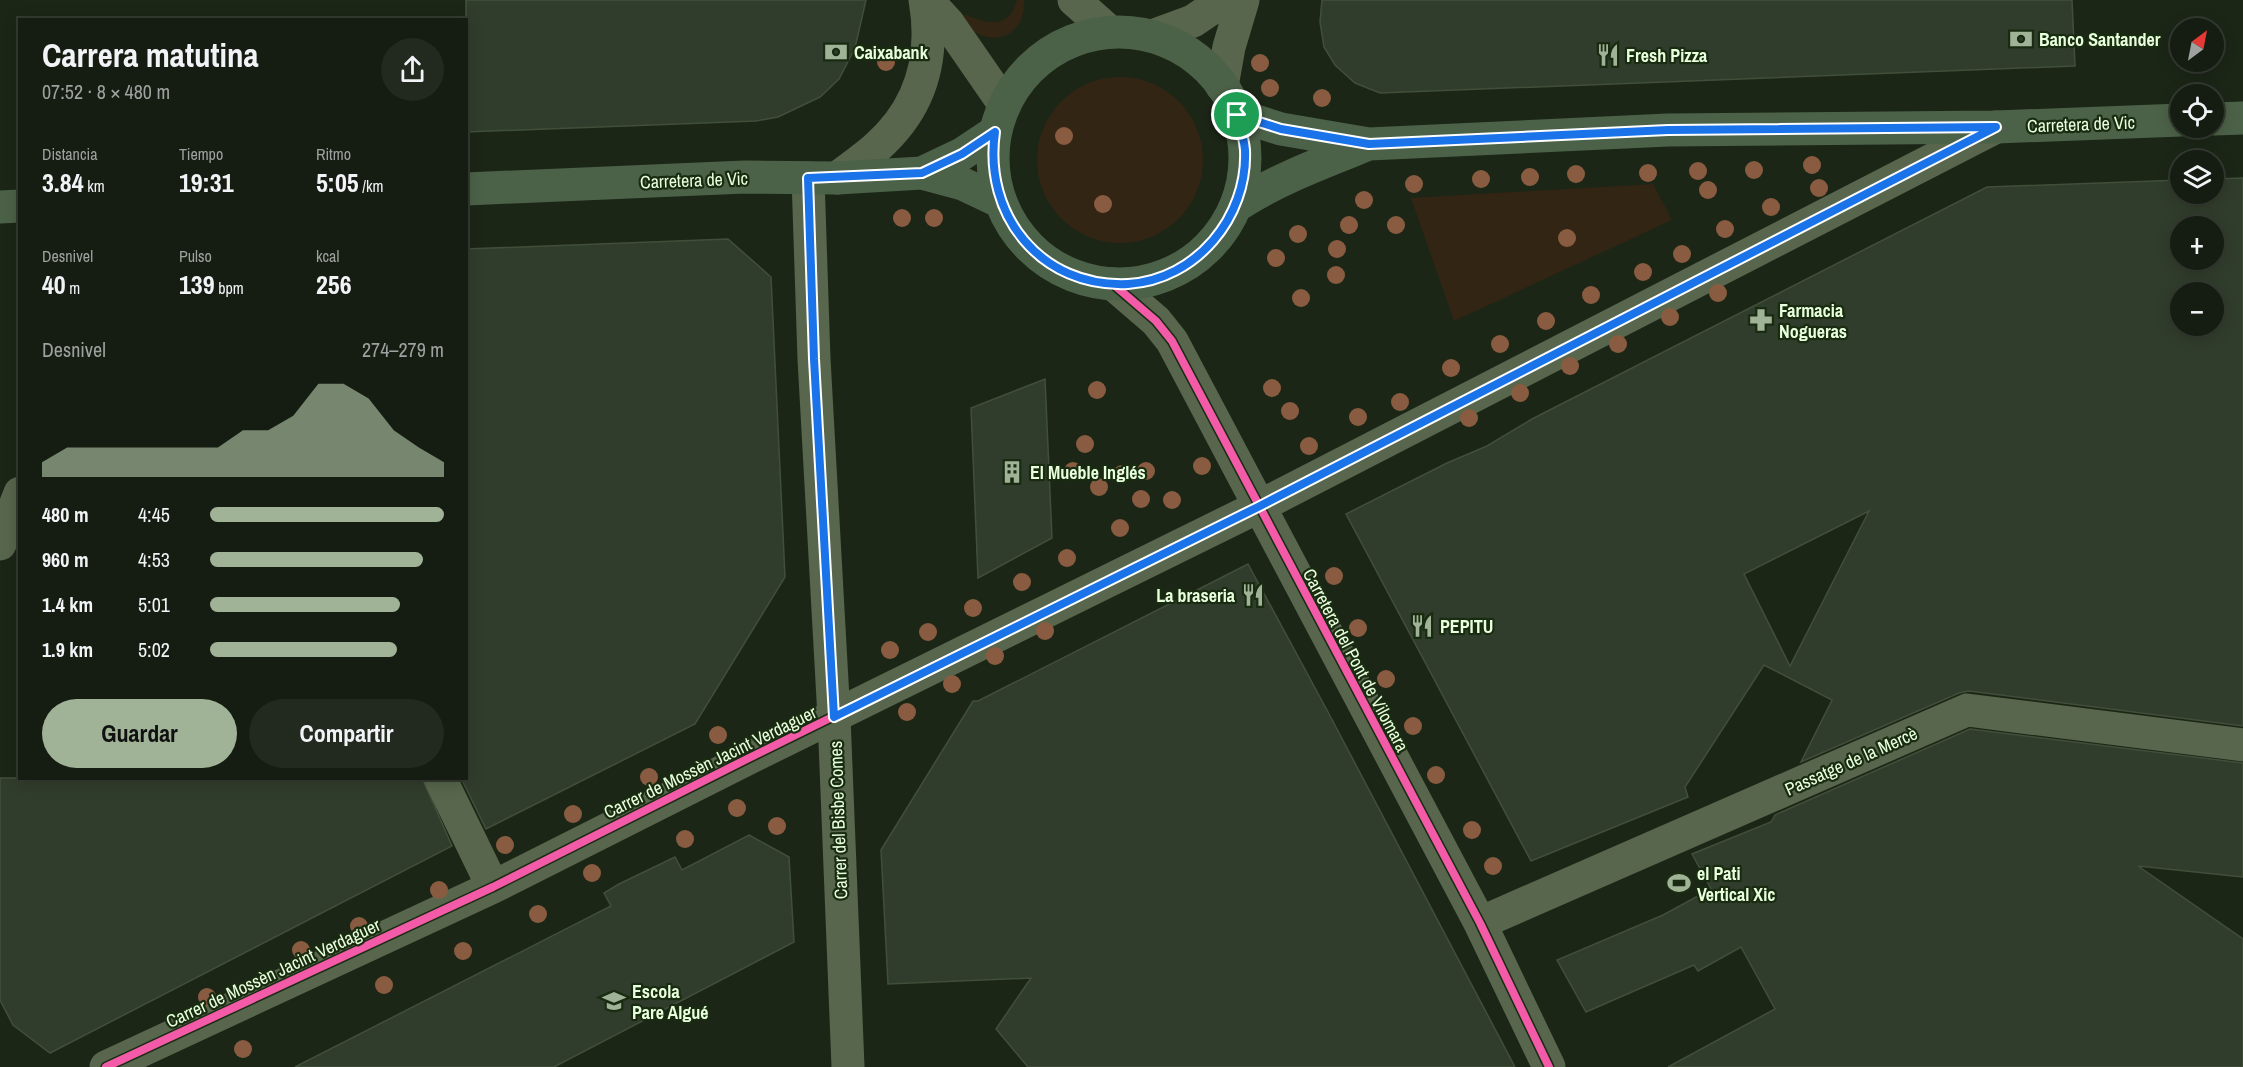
<!DOCTYPE html>
<html lang="es">
<meta charset="utf-8">
<style>
:root{--surface:#151c11;--page:#22291f;--text:#f1f3f6;--muted:#9da19f;--line:#343a31;--accent:#a1b397}
body{margin:0;font-family:"Archivo Narrow",sans-serif;background:var(--page);color:var(--text);height:100vh;display:flex;flex-direction:column;font-size:22px;white-space:nowrap}
*{box-sizing:border-box;margin:0}
p{font-size:20px;color:var(--muted)}
.icon{flex:none;width:33px;height:33px;fill:none;stroke:currentColor;stroke-width:2;stroke-linecap:round;stroke-linejoin:round}
.map{position:relative;flex:1;overflow:hidden}
.details{position:absolute;left:18px;top:18px;width:450px;height:762px;display:flex;flex-direction:column;background:var(--surface);border-radius:0px;box-shadow:0 3px 15px #0003,0 0 0 2px var(--line)}
.details>*{flex:none}
.needle{width:39px;rotate:32deg}
.controls{position:absolute;left:2170px;top:18px;display:grid;gap:12px}
.controls a{display:grid;place-items:center;width:54px;height:54px;border-radius:50%;background:var(--surface);box-shadow:0 3px 15px #0003,0 0 0 2px var(--line);font-size:30px}
.pin{position:absolute;display:grid;place-items:center;width:51px;height:51px;color:#fff;margin:-26px;border:3px solid #fff;border-radius:50%;box-shadow:0 2px 6px #0007}
.round{display:grid;place-items:center;flex:none;width:63px;height:63px;border-radius:32px;background:var(--page)}
.head{display:flex;align-items:center;justify-content:space-between;height:102px;padding:0 24px}
h1{font-size:33px;font-weight:700;line-height:45px}
.metrics{display:grid;grid-template-columns:repeat(3,1fr);gap:9px;height:102px;padding:6px 24px}
.metrics div{display:grid;align-content:center}
.metrics b{font-size:26px;font-weight:700}
.metrics small{font-size:16px;font-weight:400}
.metrics p{font-size:16px}
.chart{height:168px;padding:12px 24px}
.chart p{display:flex;justify-content:space-between}
.chart svg{width:100%;height:108px;margin-top:6px;fill:var(--accent);opacity:.7}
.primary-button{display:flex;gap:12px;margin-top:auto;padding:12px 24px}
.primary-button a{flex:1;height:69px;border-radius:36px;background:var(--accent);color:#111;font-size:24px;font-weight:700;line-height:69px;text-align:center}
.primary-button a+a{background:var(--page);color:var(--text)}
ul{padding:0 24px;list-style:none;font-size:20px}
li{display:grid;grid-template-columns:96px 72px 1fr;align-items:center;height:45px}
li i{height:15px;border-radius:8px;background:var(--accent)}
.map>svg:first-child{display:block}
</style>
<div class="map">
<svg width="2243" height="1067" viewBox="0 0 2243 1067">
<rect width="100%" height="100%" fill="#1c2617"/>
<path fill="#322514" d="M1017 0H1024C1026 31 1000 48 973 31 967 26 962 18 957 12 981 20 1007 35 1017 0Z
M1037 160a83 83 0 1 1 166 0a83 83 0 1 1-166 0Z
M1653 184 1672 220 1454 321 1411 198Z"/>
<path fill="#313d2c" stroke="#414f3a" stroke-width="1.5" fill-rule="evenodd" d="M466 0H866L855 48 839 79 820 97 778 117 756 121 466 132Z
M1322 0H2072L2075 66 1380 93 1355 83 1335 65 1324 47 1320 22Z
M2243 178V726L1969 691 1959 693 1801 762 1832 700 1764 665 1685 787 1688 797 1531 861 1346 514 1447 463 1487 446 1532 419 1987 187 2181 180V194H2214V179ZM2181 226H2214V260H2181ZM2181 292H2214V326H2181ZM1869 511 1790 666 1744 574Z
M728 239 771 277 785 577 695 724 486 829 461 778H466V249Z
M1045 379 1052 538 978 578 971 408Z
M1248 564 1328 712 1515 1067H1028L996 1029 1031 978 888 984 881 850 973 701H978Z
M1970 729 2243 763V877L2138 866 2243 939V1067H1668L1775 1009 1741 947 1698 971 1694 965 1586 1012 1557 960 1663 915 1711 889 1692 854 1771 822 1775 815Z
M0 778H422L452 846 50 1053 13 1025 0 1000Z
M749 835 789 857 794 942 554 1067H295L611 906 604 893 619 884 675 857 682 870Z"/>
<g fill="none" stroke-linecap="round" stroke-linejoin="round">
<path stroke="#57664c" stroke-width="33" d="M927 0 948 23 1004 104
M1074 0 1110 32
M1152 36 1193 21 1224 0
M1222 86 1229 47 1243 0
M808 178 814 359 834 717 848 1067
M837 178C850 168 865 158 877 147 922 107 935 57 925 0
M1113 284 1156 321 1172 341 1480 923 1549 1067
M0 544 20 493
M440 778 493 887
M1480 923 1967 710 2243 745
M106 1067 493 887 747 759 1258 507 1996 127"/>
<path stroke="#4c6248" stroke-width="33" d="M993 158a126 126 0 1 1 252 0a126 126 0 1 1-252 0Z
M1237 115 1281 129 1369 144 1668 130 1996 127 2181 120
M2214 119 2243 118
M922 173 962 154 995 132
M466 189 745 177 837 178 922 173 963 184 1001 202
M1236 206C1277 179 1324 162 1369 144
M0 207 20 206"/>
<g stroke="#192c11" stroke-width="11">
<path id="cycleway" d="M1113 284 1156 321 1172 341 1480 923 1549 1067
M106 1067 493 887 747 759 1258 507 1996 127"/>
</g>
<use href="#cycleway" stroke="#f35aa7" stroke-width="8"/>
</g>
<g fill="#895c41">
<circle cx="886" cy="62" r="9"/>
<circle cx="1260" cy="63" r="9"/>
<circle cx="1270" cy="88" r="9"/>
<circle cx="1322" cy="98" r="9"/>
<circle cx="1064" cy="136" r="9"/>
<circle cx="1812" cy="165" r="9"/>
<circle cx="1754" cy="170" r="9"/>
<circle cx="1698" cy="171" r="9"/>
<circle cx="1648" cy="173" r="9"/>
<circle cx="1576" cy="174" r="9"/>
<circle cx="1530" cy="177" r="9"/>
<circle cx="1481" cy="179" r="9"/>
<circle cx="1414" cy="184" r="9"/>
<circle cx="1819" cy="188" r="9"/>
<circle cx="1708" cy="190" r="9"/>
<circle cx="1364" cy="200" r="9"/>
<circle cx="1103" cy="204" r="9"/>
<circle cx="1771" cy="207" r="9"/>
<circle cx="902" cy="218" r="9"/>
<circle cx="934" cy="218" r="9"/>
<circle cx="1349" cy="225" r="9"/>
<circle cx="1396" cy="225" r="9"/>
<circle cx="1725" cy="229" r="9"/>
<circle cx="1298" cy="234" r="9"/>
<circle cx="1567" cy="238" r="9"/>
<circle cx="1337" cy="249" r="9"/>
<circle cx="1682" cy="254" r="9"/>
<circle cx="1276" cy="258" r="9"/>
<circle cx="1643" cy="272" r="9"/>
<circle cx="1336" cy="275" r="9"/>
<circle cx="1718" cy="293" r="9"/>
<circle cx="1591" cy="295" r="9"/>
<circle cx="1301" cy="298" r="9"/>
<circle cx="1670" cy="317" r="9"/>
<circle cx="1546" cy="321" r="9"/>
<circle cx="1500" cy="344" r="9"/>
<circle cx="1618" cy="344" r="9"/>
<circle cx="1570" cy="366" r="9"/>
<circle cx="1451" cy="368" r="9"/>
<circle cx="1272" cy="388" r="9"/>
<circle cx="1097" cy="390" r="9"/>
<circle cx="1520" cy="393" r="9"/>
<circle cx="1400" cy="402" r="9"/>
<circle cx="1290" cy="411" r="9"/>
<circle cx="1358" cy="417" r="9"/>
<circle cx="1469" cy="418" r="9"/>
<circle cx="1085" cy="444" r="9"/>
<circle cx="1309" cy="446" r="9"/>
<circle cx="1202" cy="466" r="9"/>
<circle cx="1073" cy="471" r="9"/>
<circle cx="1146" cy="471" r="9"/>
<circle cx="1122" cy="474" r="9"/>
<circle cx="1099" cy="487" r="9"/>
<circle cx="1141" cy="499" r="9"/>
<circle cx="1172" cy="500" r="9"/>
<circle cx="1120" cy="528" r="9"/>
<circle cx="1067" cy="558" r="9"/>
<circle cx="1334" cy="576" r="9"/>
<circle cx="1022" cy="582" r="9"/>
<circle cx="973" cy="608" r="9"/>
<circle cx="1358" cy="628" r="9"/>
<circle cx="1045" cy="631" r="9"/>
<circle cx="928" cy="632" r="9"/>
<circle cx="890" cy="650" r="9"/>
<circle cx="995" cy="656" r="9"/>
<circle cx="1386" cy="679" r="9"/>
<circle cx="952" cy="684" r="9"/>
<circle cx="907" cy="712" r="9"/>
<circle cx="1413" cy="726" r="9"/>
<circle cx="718" cy="735" r="9"/>
<circle cx="1436" cy="775" r="9"/>
<circle cx="649" cy="777" r="9"/>
<circle cx="737" cy="808" r="9"/>
<circle cx="573" cy="814" r="9"/>
<circle cx="777" cy="826" r="9"/>
<circle cx="1472" cy="830" r="9"/>
<circle cx="685" cy="839" r="9"/>
<circle cx="505" cy="845" r="9"/>
<circle cx="1493" cy="866" r="9"/>
<circle cx="592" cy="873" r="9"/>
<circle cx="439" cy="890" r="9"/>
<circle cx="538" cy="914" r="9"/>
<circle cx="359" cy="926" r="9"/>
<circle cx="301" cy="950" r="9"/>
<circle cx="463" cy="951" r="9"/>
<circle cx="384" cy="985" r="9"/>
<circle cx="207" cy="997" r="9"/>
<circle cx="243" cy="1049" r="9"/>
</g>
<g fill="none" stroke-linecap="round" stroke-linejoin="round">
<g stroke="#fff" stroke-width="12">
<path id="route" d="M1237 115 1281 129 1369 144 1668 130 1996 127 1258 507 834 717 814 359 808 178 922 173 962 154 995 132C983 215 1041 288 1128 284 1196 280 1248 217 1245 150 1244 138 1240 126 1237 115Z"/>
</g>
<use href="#route" stroke="#1a73e8" stroke-width="8"/>
</g>
<defs>
<g id="bank-bare" transform="scale(1.8)"><path d="M-6-4H6V4H-6ZM0-2.3a2.3 2.3 0 1 0 0 4.6a2.3 2.3 0 1 0 0-4.6Z" fill="#a1b397" stroke="#192c11" stroke-width="2.5" paint-order="stroke"/></g>
<g id="restaurant-bare" transform="scale(1.8)"><path d="M-5-6h1v4h1v-4h1v4h1v-4h1v5L-1.5 .5V6h-2V.5L-5-1ZM5-6V6H3V1.5H1.5Q1.5-4 5-6Z" fill="#a1b397" stroke="#192c11" stroke-width="2.5" paint-order="stroke"/></g>
<g id="pharmacy-bare" transform="scale(1.8)"><path d="M-2-6h4v4h4v4h-4v4h-4v-4h-4v-4h4Z" fill="#a1b397" stroke="#192c11" stroke-width="2.5" paint-order="stroke"/></g>
<g id="building-bare" transform="scale(1.8)"><path d="M-4-6H4V6H1V3H-1V6H-4ZM-2.5-4.3h1.7v1.8h-1.7ZM.8-4.3h1.7v1.8H.8ZM-2.5-1h1.7V.8h-1.7ZM.8-1h1.7V.8H.8Z" fill="#a1b397" stroke="#192c11" stroke-width="2.5" paint-order="stroke"/></g>
<g id="stadium-bare" transform="scale(1.8)"><path d="M0-5a6.5 5 0 1 0 0 10a6.5 5 0 1 0 0-10ZM-3.5-1.8h7v3.6h-7Z" fill="#a1b397" stroke="#192c11" stroke-width="2.5" paint-order="stroke"/></g>
<g id="school-bare" transform="scale(1.8)"><path d="M0-5L7-2L0 1L-7-2ZM-4 1L0 2.5L4 1V4Q0 6-4 4Z" fill="#a1b397" stroke="#192c11" stroke-width="2.5" paint-order="stroke"/></g>
</defs>
<g fill-rule="evenodd">
<use href="#bank-bare" x="2021" y="39"/>
<use href="#bank-bare" x="836" y="52"/>
<use href="#restaurant-bare" x="1608" y="55"/>
<use href="#pharmacy-bare" x="1761" y="320"/>
<use href="#building-bare" x="1012" y="472"/>
<use href="#restaurant-bare" x="1253" y="595"/>
<use href="#restaurant-bare" x="1422" y="626"/>
<use href="#stadium-bare" x="1679" y="883"/>
<use href="#school-bare" x="614" y="1001"/>
</g>
<g text-anchor="middle" dominant-baseline="central" stroke-width="4.5" stroke-linejoin="round" paint-order="stroke">
<g font-size="18" font-weight="bold" fill="#e8ffdc" stroke="#192c11" text-anchor="start">
<text x="2039" y="39">Banco Santander</text>
<text x="854" y="52">Caixabank</text>
<text x="1626" y="55">Fresh Pizza</text>
<text x="1779" y="310">Farmacia<tspan x="1779" dy="21">Nogueras</tspan></text>
<text x="1030" y="472">El Mueble Inglés</text>
<text x="1235" y="595" text-anchor="end">La braseria</text>
<text x="1440" y="626">PEPITU</text>
<text x="1697" y="873">el Pati<tspan x="1697" dy="21">Vertical Xic</tspan></text>
<text x="632" y="991">Escola<tspan x="632" dy="21">Pare Algué</tspan></text>
</g>
<g font-size="18" fill="#e8ffdc" stroke="#192c11">
<text transform="translate(2081 124) rotate(-2)">Carretera de Vic</text>
<text transform="translate(694 180) rotate(-2)">Carretera de Vic</text>
<text transform="translate(1356 660) rotate(62)">Carretera del Pont de Vilomara</text>
<text transform="translate(1851 761) rotate(-24)">Passatge de la Mercè</text>
<text transform="translate(710 762) rotate(-26)">Carrer de Mossèn Jacint Verdaguer</text>
<text transform="translate(838 820) rotate(-92)">Carrer del Bisbe Comes</text>
<text transform="translate(273 973) rotate(-25)">Carrer de Mossèn Jacint Verdaguer</text>
</g>
</g>
</svg>
<div class="controls">
<a><svg class="needle" viewBox="-14 -14 28 28"><path d="M0-13l5 13h-10z" fill="#e53935"/><path d="M0 13l5-13h-10z" fill="#9da19f"/></svg></a>
<a><svg class="icon" aria-label="locate" viewBox="0 0 24 24"><circle cx="12" cy="12" r="6"/><path d="M12 2v4M12 18v4M2 12h4M18 12h4"/></svg></a>
<a><svg class="icon" aria-label="layers" viewBox="0 0 24 24"><path d="M12 4l9 5-9 5-9-5zM3 14l9 5 9-5"/></svg></a>
<a>+</a>
<a>−</a>
</div>
<div class="pin" style="left:1237px;top:115px;background:#1e9e55"><svg class="icon" aria-label="arrive" viewBox="0 0 24 24"><path d="M6 21V4h12l-3 4 3 4H6"/></svg></div>
<section class="details">
<div class="head"><div><h1>Carrera matutina</h1><p>07:52 · 8 × 480 m</p></div><a class="round"><svg class="icon" aria-label="share" viewBox="0 0 24 24"><path d="M12 15V3M7 8l5-5 5 5M5 13v7h14v-7"/></svg></a></div>
<div class="metrics">
<div><p>Distancia</p><b>3.84<small> km</small></b></div>
<div><p>Tiempo</p><b>19:31</b></div>
<div><p>Ritmo</p><b>5:05<small> /km</small></b></div>
</div>
<div class="metrics">
<div><p>Desnivel</p><b>40<small> m</small></b></div>
<div><p>Pulso</p><b>139<small> bpm</small></b></div>
<div><p>kcal</p><b>256</b></div>
</div>
<div class="chart"><p><span>Desnivel</span>274–279 m</p>
<svg viewBox="0 0 160 44" preserveAspectRatio="none"><path d="M0 44V38L10 32L20 32L30 32L40 32L50 32L60 32L70 32L80 25L90 25L100 19L110 6L120 6L130 12L140 25L150 32L160 38V44z"/></svg>
</div>
<ul>
<li><b>480 m</b>4:45<i style="width:100%"></i></li>
<li><b>960 m</b>4:53<i style="width:91%"></i></li>
<li><b>1.4 km</b>5:01<i style="width:81%"></i></li>
<li><b>1.9 km</b>5:02<i style="width:80%"></i></li>
</ul>
<div class="primary-button"><a>Guardar</a><a>Compartir</a></div>
</section>
</div>
